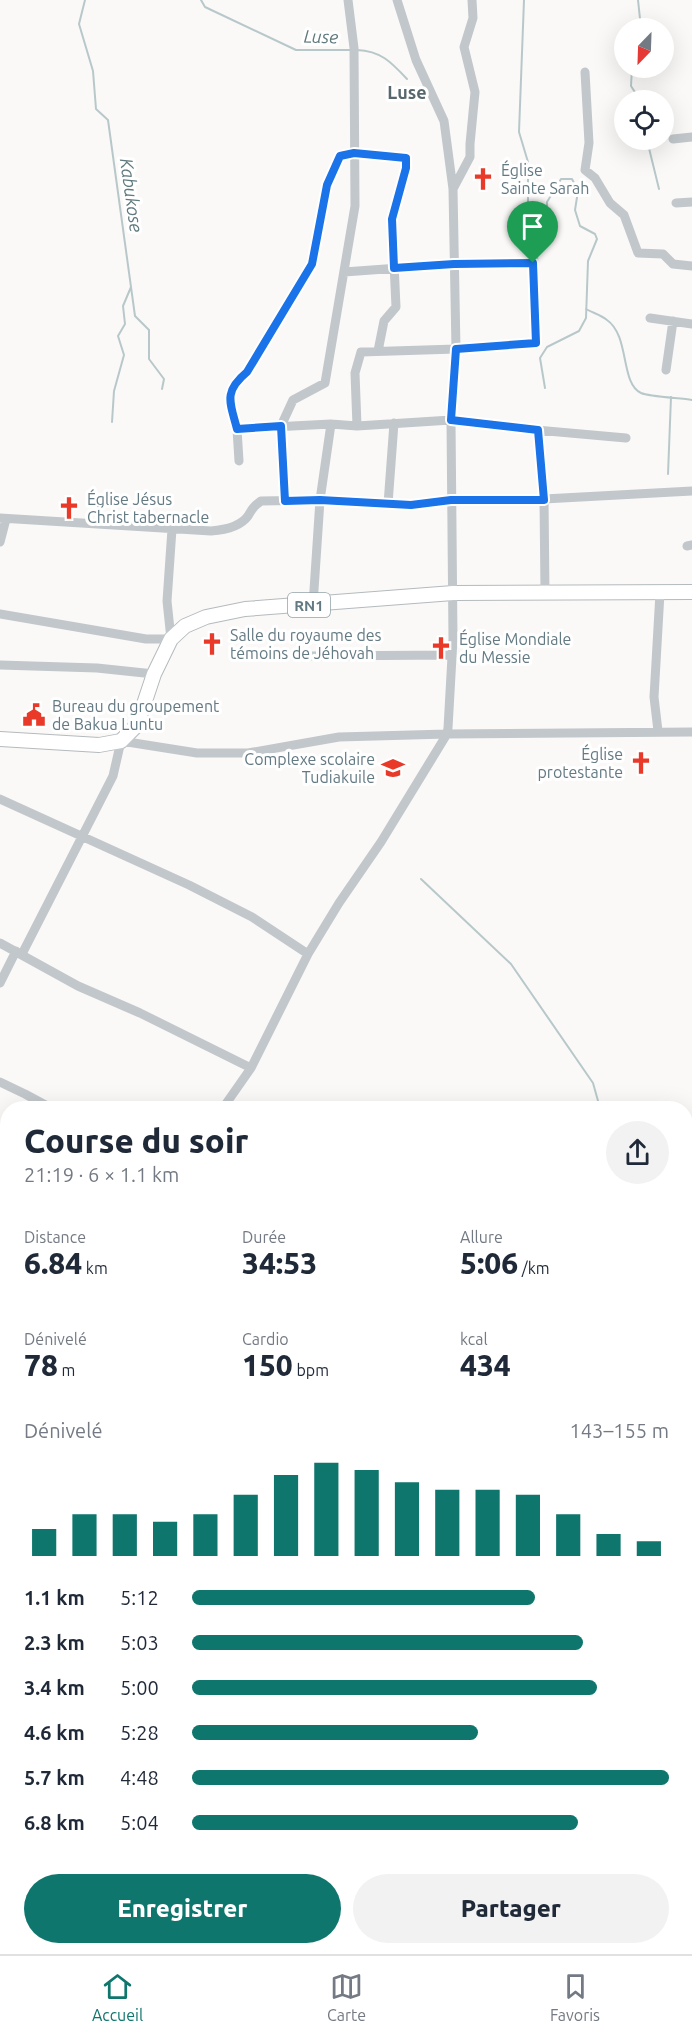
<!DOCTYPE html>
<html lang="fr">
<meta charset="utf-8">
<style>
:root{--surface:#fff;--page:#f2f2f3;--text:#1f2937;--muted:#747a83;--line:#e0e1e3;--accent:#0f766e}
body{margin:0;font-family:Ubuntu,sans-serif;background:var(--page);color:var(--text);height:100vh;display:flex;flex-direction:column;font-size:22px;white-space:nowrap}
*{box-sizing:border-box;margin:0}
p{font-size:20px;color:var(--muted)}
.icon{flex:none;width:33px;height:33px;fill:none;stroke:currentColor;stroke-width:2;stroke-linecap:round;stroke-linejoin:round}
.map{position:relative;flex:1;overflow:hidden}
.sheet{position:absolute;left:0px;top:1101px;width:693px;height:854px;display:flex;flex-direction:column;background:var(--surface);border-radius:24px 24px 0 0;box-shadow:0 6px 24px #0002}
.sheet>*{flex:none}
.needle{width:39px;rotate:203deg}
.controls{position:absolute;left:614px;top:18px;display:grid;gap:12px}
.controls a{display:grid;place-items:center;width:60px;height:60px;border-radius:50%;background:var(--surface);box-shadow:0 6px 24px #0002;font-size:30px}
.pin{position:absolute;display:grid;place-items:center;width:51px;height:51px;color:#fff;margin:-62px -26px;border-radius:50% 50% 50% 0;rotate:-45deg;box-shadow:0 0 6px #0007}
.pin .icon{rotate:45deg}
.round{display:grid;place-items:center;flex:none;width:63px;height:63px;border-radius:32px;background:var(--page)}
.overview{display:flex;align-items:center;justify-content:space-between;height:102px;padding:0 24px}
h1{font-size:33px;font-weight:800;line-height:45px}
.figures{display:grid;grid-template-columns:repeat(3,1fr);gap:9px;height:102px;padding:6px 24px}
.figures div{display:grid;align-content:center}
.figures b{font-size:30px;font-weight:800}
.figures small{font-size:16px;font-weight:400}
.figures p{font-size:16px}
.chart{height:168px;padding:12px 24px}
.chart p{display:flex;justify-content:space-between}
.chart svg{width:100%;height:108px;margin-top:6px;stroke:var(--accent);stroke-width:6}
.primary-button{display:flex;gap:12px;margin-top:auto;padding:12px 24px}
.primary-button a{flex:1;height:69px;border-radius:36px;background:var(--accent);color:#fff;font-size:24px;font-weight:800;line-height:69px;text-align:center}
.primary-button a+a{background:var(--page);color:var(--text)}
ul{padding:0 24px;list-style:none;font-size:20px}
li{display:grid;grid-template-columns:96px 72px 1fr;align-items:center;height:45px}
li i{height:15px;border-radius:8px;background:var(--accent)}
.dock{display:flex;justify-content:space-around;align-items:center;height:84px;border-top:2px solid var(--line);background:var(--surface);font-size:16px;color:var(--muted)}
.dock a{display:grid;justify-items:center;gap:3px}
.dock .selected{color:var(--accent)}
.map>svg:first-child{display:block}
</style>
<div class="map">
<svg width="692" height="1954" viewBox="0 0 692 1954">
<rect width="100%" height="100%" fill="#faf9f7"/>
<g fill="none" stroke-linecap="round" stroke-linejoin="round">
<path stroke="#b8c8ca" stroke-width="2" d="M85 0 79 24 93 71 96 109 108 120 135 316 149 330V359L164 379 162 389
M201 0 205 7 296 50H351
M524 0 519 132 528 162V216L534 225 541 227 547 220V202L561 179H572L578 191 575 210 580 226 595 234 597 239 588 261 586 318 579 331 547 347 540 358 545 388
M638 0 641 28
M357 50C381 51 391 62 407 79
M632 68 631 86 640 100
M647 140 659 189
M586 309C593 313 601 315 607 320 630 336 620 383 641 393 650 397 681 398 692 400
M112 422 114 391 124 355 118 336 125 324 123 306 131 287
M668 474 671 397
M421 879 511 964 593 1083 600 1108
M686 1240 692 1243"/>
<g stroke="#b4babd" stroke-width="16">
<path id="highway" d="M0 739 99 745 121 741 137 725 154 674 171 639 185 626 206 617 245 609 453 593 692 592"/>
</g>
<path stroke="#c1c7ca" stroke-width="9" d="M585 72 589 143 585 170 595 178 610 203 624 215 638 253 663 254 673 264 692 266
M673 139 692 137
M453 189 470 157V144L475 92 464 47 473 18 472 0
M676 203 692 202
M344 272 454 264 533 263
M650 318 692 324
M666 370 673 321
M357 426 355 373 361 352 456 349 536 343 533 236
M237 429C230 402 223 392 247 372L312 264 327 185 340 156 354 153 406 157V168L392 219 396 307 384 321 378 351
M538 430 544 499 545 592
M239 461 237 429 331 424 357 426 451 420 503 427 626 438
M285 501 281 426 293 400 325 383 355 206 354 48 348 0
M388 504 394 423
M0 518 211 531C224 530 240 527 248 516 252 509 254 506 261 501L320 500 411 505 451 500 544 499 692 491
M0 542 6 519
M687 546 692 545
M313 605 320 500 331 424
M0 614 146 639H171L167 601 172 529
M312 656 451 655
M0 665 97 668 154 674
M658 731 654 697 660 593
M0 799 189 885 252 917 308 954
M0 943 78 986 140 1013 251 1068
M22 954 113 776 121 741 197 753H248L339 737 447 734 692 732
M0 983 16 951
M0 1082 25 1094 51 1108
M223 1108 251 1068 308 954 339 903 381 842 447 734 448 728 453 639 451 420 456 349 453 189 444 121 416 60 397 0
M0 1192 8 1196
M0 1423 8 1426
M0 1601 8 1580
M0 1641 8 1643"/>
<use href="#highway" stroke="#fff" stroke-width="14"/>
</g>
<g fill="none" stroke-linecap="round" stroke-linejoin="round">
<g stroke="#fff" stroke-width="12">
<path id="route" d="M354 153 406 158V168L392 219 394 268 454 264 533 263 536 343 456 349 451 420 538 430 544 500H451L411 505 320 500 285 501 281 426 237 429C230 402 223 392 247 372L312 264 327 185 340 156Z"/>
</g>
<use href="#route" stroke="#1a73e8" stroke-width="8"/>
</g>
<defs>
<g id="church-bare" transform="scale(1.8)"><path d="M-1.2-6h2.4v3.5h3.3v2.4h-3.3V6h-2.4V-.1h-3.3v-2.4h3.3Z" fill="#e93929" stroke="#fff" stroke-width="2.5" paint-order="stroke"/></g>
<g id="civic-bare" transform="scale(1.8)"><path d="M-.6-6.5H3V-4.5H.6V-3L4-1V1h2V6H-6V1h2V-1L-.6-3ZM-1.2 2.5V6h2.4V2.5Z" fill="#e93929" stroke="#fff" stroke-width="2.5" paint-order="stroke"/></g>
<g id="school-bare" transform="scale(1.8)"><path d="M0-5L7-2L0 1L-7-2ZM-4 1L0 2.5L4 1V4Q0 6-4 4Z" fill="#e93929" stroke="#fff" stroke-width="2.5" paint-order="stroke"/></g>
</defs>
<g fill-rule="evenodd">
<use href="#church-bare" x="483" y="179"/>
<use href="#church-bare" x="69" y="508"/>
<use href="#church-bare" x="212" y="644"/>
<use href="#church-bare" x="441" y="648"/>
<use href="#civic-bare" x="34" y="715"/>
<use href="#church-bare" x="641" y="763"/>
<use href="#school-bare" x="393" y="768"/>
</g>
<g text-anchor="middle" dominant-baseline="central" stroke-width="6" stroke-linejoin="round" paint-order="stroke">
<rect fill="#fff" stroke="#92a2a8" stroke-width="1.5" x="288" y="593" width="42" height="24" rx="4.5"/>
<g font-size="15" font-weight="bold" fill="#647a83">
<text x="309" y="605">RN1</text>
</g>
<g font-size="16" fill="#647a83" stroke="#fff" text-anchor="start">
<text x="501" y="170">Église<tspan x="501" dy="18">Sainte Sarah</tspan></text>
<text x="87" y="499">Église Jésus<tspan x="87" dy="18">Christ tabernacle</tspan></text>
<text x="230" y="635">Salle du royaume des<tspan x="230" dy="18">témoins de Jéhovah</tspan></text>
<text x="459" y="639">Église Mondiale<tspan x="459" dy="18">du Messie</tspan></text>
<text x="52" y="706">Bureau du groupement<tspan x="52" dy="18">de Bakua Luntu</tspan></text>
<text x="623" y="754" text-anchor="end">Église<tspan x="623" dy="18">protestante</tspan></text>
<text x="375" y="759" text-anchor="end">Complexe scolaire<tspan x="375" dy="18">Tudiakuile</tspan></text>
</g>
<g font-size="18" font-style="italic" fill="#5f797d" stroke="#fff">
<text transform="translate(321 36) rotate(2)">Luse</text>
<text transform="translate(132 195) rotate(82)">Kabukose</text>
</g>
<g font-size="18" font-weight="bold" fill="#56676e" stroke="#fff">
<text x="407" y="92">Luse</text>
</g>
</g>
</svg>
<div class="controls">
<a><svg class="needle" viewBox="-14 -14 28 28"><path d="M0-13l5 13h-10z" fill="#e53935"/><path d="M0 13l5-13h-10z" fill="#747a83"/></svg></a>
<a><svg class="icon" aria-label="locate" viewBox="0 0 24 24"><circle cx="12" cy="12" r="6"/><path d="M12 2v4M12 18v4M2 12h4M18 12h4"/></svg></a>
</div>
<div class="pin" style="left:533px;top:263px;background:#1e9e55"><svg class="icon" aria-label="arrive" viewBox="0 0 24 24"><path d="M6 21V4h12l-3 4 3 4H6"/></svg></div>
<section class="sheet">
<div class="overview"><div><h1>Course du soir</h1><p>21:19 · 6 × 1.1 km</p></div><a class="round"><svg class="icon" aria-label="share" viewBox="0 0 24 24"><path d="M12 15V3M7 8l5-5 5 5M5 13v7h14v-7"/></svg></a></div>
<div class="figures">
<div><p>Distance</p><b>6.84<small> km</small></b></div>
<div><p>Durée</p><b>34:53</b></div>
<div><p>Allure</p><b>5:06<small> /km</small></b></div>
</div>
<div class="figures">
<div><p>Dénivelé</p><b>78<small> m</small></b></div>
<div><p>Cardio</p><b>150<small> bpm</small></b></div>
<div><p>kcal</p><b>434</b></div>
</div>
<div class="chart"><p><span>Dénivelé</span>143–155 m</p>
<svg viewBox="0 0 160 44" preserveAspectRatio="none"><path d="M5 44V33M15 44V27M25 44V27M35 44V30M45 44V27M55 44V19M65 44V11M75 44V6M85 44V9M95 44V14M105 44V17M115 44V17M125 44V19M135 44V27M145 44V35M155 44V38"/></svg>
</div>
<ul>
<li><b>1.1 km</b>5:12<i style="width:72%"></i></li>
<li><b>2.3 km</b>5:03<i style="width:82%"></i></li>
<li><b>3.4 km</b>5:00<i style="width:85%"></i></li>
<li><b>4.6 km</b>5:28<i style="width:60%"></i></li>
<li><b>5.7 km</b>4:48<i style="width:100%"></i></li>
<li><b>6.8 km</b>5:04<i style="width:81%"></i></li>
</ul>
<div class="primary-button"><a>Enregistrer</a><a>Partager</a></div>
</section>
</div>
<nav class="dock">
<a class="selected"><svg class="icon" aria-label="home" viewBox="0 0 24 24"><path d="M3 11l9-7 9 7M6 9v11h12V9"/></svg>Accueil</a>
<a><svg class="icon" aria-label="map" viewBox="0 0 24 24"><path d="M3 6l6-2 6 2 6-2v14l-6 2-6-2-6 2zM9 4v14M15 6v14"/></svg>Carte</a>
<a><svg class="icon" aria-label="saved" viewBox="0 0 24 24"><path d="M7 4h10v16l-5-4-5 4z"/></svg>Favoris</a>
</nav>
